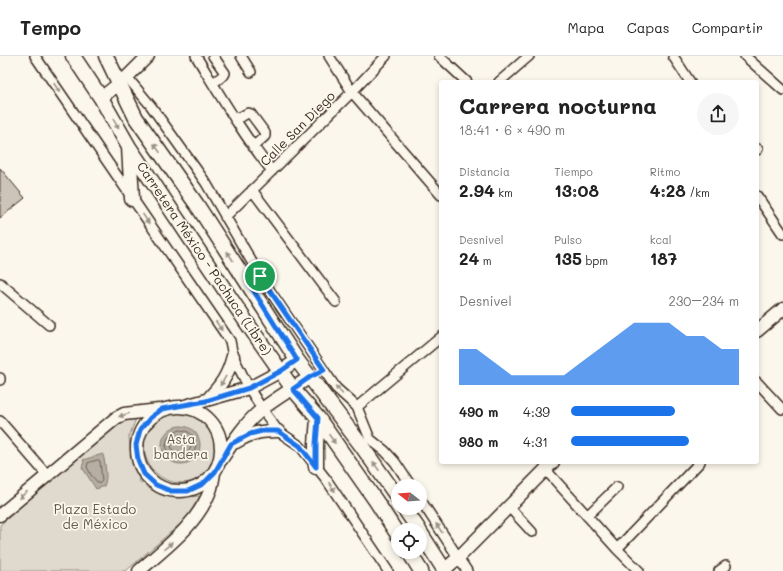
<!DOCTYPE html>
<html lang="es">
<meta charset="utf-8">
<style>
:root{--surface:#fff;--page:#f6f6f6;--text:#222;--muted:#767676;--line:#e0e0e0;--accent:#1a73e8}
body{margin:0;font-family:Mali,sans-serif;background:var(--page);color:var(--text);height:100vh;display:flex;flex-direction:column;font-size:15px;white-space:nowrap}
*{box-sizing:border-box;margin:0}
p{font-size:13px;color:var(--muted)}
.icon{flex:none;width:22px;height:22px;fill:none;stroke:currentColor;stroke-width:2;stroke-linecap:round;stroke-linejoin:round}
.map{position:relative;flex:1;overflow:hidden}
.drawer{position:absolute;left:439px;top:24px;width:320px;height:384px;display:flex;flex-direction:column;background:var(--surface);border-radius:4px;box-shadow:0 2px 6px #0003}
.drawer>*{flex:none}
.needle{width:26px;rotate:287deg}
.controls{position:absolute;left:391px;top:423px;display:grid;gap:8px}
.controls a{display:grid;place-items:center;width:36px;height:36px;border-radius:50%;background:var(--surface);box-shadow:0 2px 6px #0003;font-size:20px}
.pin{position:absolute;display:grid;place-items:center;width:34px;height:34px;color:#fff;margin:-17px;border:2px solid #fff;border-radius:50%;box-shadow:0 1px 4px #0007}
.round{display:grid;place-items:center;flex:none;width:42px;height:42px;border-radius:21px;background:var(--page)}
.summary{display:flex;align-items:center;justify-content:space-between;height:68px;padding:0 20px}
h1{font-size:22px;font-weight:800;line-height:30px}
.stats{display:grid;grid-template-columns:repeat(3,1fr);gap:6px;height:68px;padding:4px 20px}
.stats div{display:grid;align-content:center}
.stats b{font-size:17px;font-weight:800}
.stats small{font-size:11px;font-weight:400}
.stats p{font-size:11px}
.chart{height:112px;padding:8px 20px}
.chart p{display:flex;justify-content:space-between}
.chart svg{width:100%;height:72px;margin-top:4px;fill:var(--accent);opacity:.7}
ul{padding:0 20px;list-style:none;font-size:13px}
li{display:grid;grid-template-columns:64px 48px 1fr;align-items:center;height:30px}
li i{height:10px;border-radius:5px;background:var(--accent)}
header{display:flex;align-items:center;gap:24px;box-sizing:border-box;height:56px;padding:0 20px;background:var(--surface);border-bottom:1px solid var(--line)}
header strong{font-size:19px}
nav{display:flex;gap:22px;margin-inline-start:auto;font-size:14px}
.map>svg:first-child{display:block}
</style>
<header>
<strong>Tempo</strong>
<nav><a>Mapa</a><a>Capas</a><a>Compartir</a></nav>
</header>
<div class="map">
<svg width="783" height="515" viewBox="0 0 783 515">
<rect width="100%" height="100%" fill="#fbf7ec"/>
<filter id="ink" filterUnits="userSpaceOnUse"><feTurbulence type="fractalNoise" baseFrequency=".025" numOctaves="2"/><feDisplacementMap in="SourceGraphic" scale="8" xChannelSelector="R" yChannelSelector="G"/><feConvolveMatrix kernelMatrix="1 2 1 2 8 2 1 2 1" color-interpolation-filters="sRGB"/></filter>
<g filter="url(#ink)">
<path fill="#dfd9ce" stroke="#8d8276" d="M144 390a37 37 0 1 1 74 0a37 37 0 1 1-74 0Z
M137 360 129 381 131 401 140 426 174 441 200 440 186 463 126 515H0V469L63 414 118 368Z"/>
<path fill="#b6aea2" stroke="#85796d" d="M162 389a19 19 0 1 1 38 0a19 19 0 1 1-38 0Z
M103 398C105 408 108 421 104 430L96 433 82 411 84 406 83 404Z"/>
<g fill="none" stroke-linecap="round" stroke-linejoin="round">
<path stroke="#6c5f53" stroke-width="1" d="M166 389a15 15 0 1 1 30 0a15 15 0 1 1-30 0Z
M171 389a10 10 0 1 1 20 0a10 10 0 1 1-20 0Z
M98 404 100 405 102 425 99 428 91 419 87 411 88 407Z"/>
</g>
<path fill="#ccc4b9" stroke="#3b2a1e" d="M0 112 25 142 0 162Z"/>
<g fill="none" stroke-linecap="round" stroke-linejoin="round">
<g stroke="#3b2a1e" stroke-width="12">
<path id="street" d="M35 0 230 285 233 300 249 332 262 353 278 375 300 390 326 423 388 515
M196 0C220 39 243 79 272 115
M241 0 251 16
M329 0 352 36 441 139
M439 0 467 26
M673 0 690 26
M745 0 783 34
M127 21 151 50 206 127 260 220 336 332 357 351 370 383 385 395 395 406 411 430
M499 26 529 0
M213 27 224 19 225 17 213 0
M235 64 248 57 251 58 265 77V80L253 91
M757 94 758 93
M252 134 336 246
M757 140 783 178
M225 161 352 36 386 0
M0 227 49 269
M0 322V324
M757 326 782 353
M357 351 441 281
M0 365 47 419
M545 413 617 493 639 515
M420 443 467 515
M509 451 532 476
M587 460 617 431
M617 493 700 406
M719 515 726 510"/>
</g>
<g stroke="#3b2a1e" stroke-width="15">
<path id="secondary" d="M101 42 127 21 148 0
M757 275 783 253
M207 344C221 329 228 320 233 300
M185 350 249 332 281 315 297 304
M137 393a42 42 0 1 1 84 0a42 42 0 1 1-84 0Z
M236 386C251 377 260 375 278 375
M221 404C233 386 245 367 261 354 276 342 294 332 310 321
M0 459 116 362 124 358 159 354
M139 515C165 492 197 469 210 435 212 430 213 423 214 417
M443 515 459 501 553 406"/>
</g>
<g stroke="#3b2a1e" stroke-width="17">
<path id="primary" d="M73 0 101 42 129 91 249 270 293 333 318 362 376 445 398 479
M106 0 136 62 197 149 297 304 361 389 398 442
M129 91 132 143
M316 411V388L318 362
M404 452 419 474
M420 476 445 515
M409 496 421 515"/>
</g>
<use href="#street" stroke="#fbf7ec" stroke-width="9"/>
<use href="#secondary" stroke="#fbf7ec" stroke-width="12"/>
<use href="#primary" stroke="#fbf7ec" stroke-width="14"/>
</g>
<defs><path id="oneway-solid" d="M-6-.8H1V-3.2L6.5 0L1 3.2V.8H-6Z"/></defs>
<g fill="#9b9085">
<use href="#oneway-solid" transform="translate(57 32) rotate(56)"/>
<use href="#oneway-solid" transform="translate(116 68) rotate(60)"/>
<use href="#oneway-solid" transform="translate(157 92) rotate(-125)"/>
<use href="#oneway-solid" transform="translate(146 163) rotate(56)"/>
<use href="#oneway-solid" transform="translate(230 200) rotate(-123)"/>
<use href="#oneway-solid" transform="translate(219 270) rotate(56)"/>
<use href="#oneway-solid" transform="translate(223 325) rotate(121)"/>
<use href="#oneway-solid" transform="translate(339 334) rotate(-131)"/>
<use href="#oneway-solid" transform="translate(124 359) rotate(162)"/>
<use href="#oneway-solid" transform="translate(332 383) rotate(55)"/>
<use href="#oneway-solid" transform="translate(376 410) rotate(-125)"/>
<use href="#oneway-solid" transform="translate(332 431) rotate(56)"/>
<use href="#oneway-solid" transform="translate(23 439) rotate(140)"/>
<use href="#oneway-solid" transform="translate(439 472) rotate(-124)"/>
<use href="#oneway-solid" transform="translate(168 490) rotate(-41)"/>
</g>
</g>
<g fill="none" stroke-linecap="round" stroke-linejoin="round" filter="url(#ink)">
<g stroke="#fff" stroke-width="8">
<path id="route" d="M260 220 324 314 310 321 293 333 318 362 316 388V411L300 390 278 375H262L250 378 231 388 215 416 203 428 188 435H171L156 429 144 418 138 404 136 389 140 374 150 362 162 353 206 345 249 332 281 315 297 304 250 229Z"/>
</g>
<use href="#route" stroke="#1a73e8" stroke-width="5"/>
</g>
<g text-anchor="middle" dominant-baseline="central" stroke-width="3.5" stroke-linejoin="round" paint-order="stroke">
<g font-size="13" fill="#3b2a1e" stroke="#fbf7ec">
<text transform="translate(297 72) rotate(-45)">Calle San Diego</text>
<text transform="translate(205 202) rotate(56)">Carretera México - Pachuca (Libre)</text>
</g>
<g font-size="13" fill="#64564a" stroke="#fbf7ec">
<text x="181" y="382">Asta<tspan x="181" dy="15">bandera</tspan></text>
<text x="95" y="452">Plaza Estado<tspan x="95" dy="15">de México</tspan></text>
</g>
</g>
</svg>
<div class="controls">
<a><svg class="needle" viewBox="-14 -14 28 28"><path d="M0-13l5 13h-10z" fill="#e53935"/><path d="M0 13l5-13h-10z" fill="#767676"/></svg></a>
<a><svg class="icon" aria-label="locate" viewBox="0 0 24 24"><circle cx="12" cy="12" r="6"/><path d="M12 2v4M12 18v4M2 12h4M18 12h4"/></svg></a>
</div>
<div class="pin" style="left:260px;top:220px;background:#1e9e55"><svg class="icon" aria-label="arrive" viewBox="0 0 24 24"><path d="M6 21V4h12l-3 4 3 4H6"/></svg></div>
<section class="drawer">
<div class="summary"><div><h1>Carrera nocturna</h1><p>18:41 · 6 × 490 m</p></div><a class="round"><svg class="icon" aria-label="share" viewBox="0 0 24 24"><path d="M12 15V3M7 8l5-5 5 5M5 13v7h14v-7"/></svg></a></div>
<div class="stats">
<div><p>Distancia</p><b>2.94<small> km</small></b></div>
<div><p>Tiempo</p><b>13:08</b></div>
<div><p>Ritmo</p><b>4:28<small> /km</small></b></div>
</div>
<div class="stats">
<div><p>Desnivel</p><b>24<small> m</small></b></div>
<div><p>Pulso</p><b>135<small> bpm</small></b></div>
<div><p>kcal</p><b>187</b></div>
</div>
<div class="chart"><p><span>Desnivel</span>230–234 m</p>
<svg viewBox="0 0 160 44" preserveAspectRatio="none"><path d="M0 44V22L10 22L20 30L30 38L40 38L50 38L60 38L70 30L80 22L90 14L100 6L110 6L120 6L130 14L140 14L150 22L160 22V44z"/></svg>
</div>
<ul>
<li><b>490 m</b>4:39<i style="width:62%"></i></li>
<li><b>980 m</b>4:31<i style="width:70%"></i></li>
</ul>
</section>
</div>
